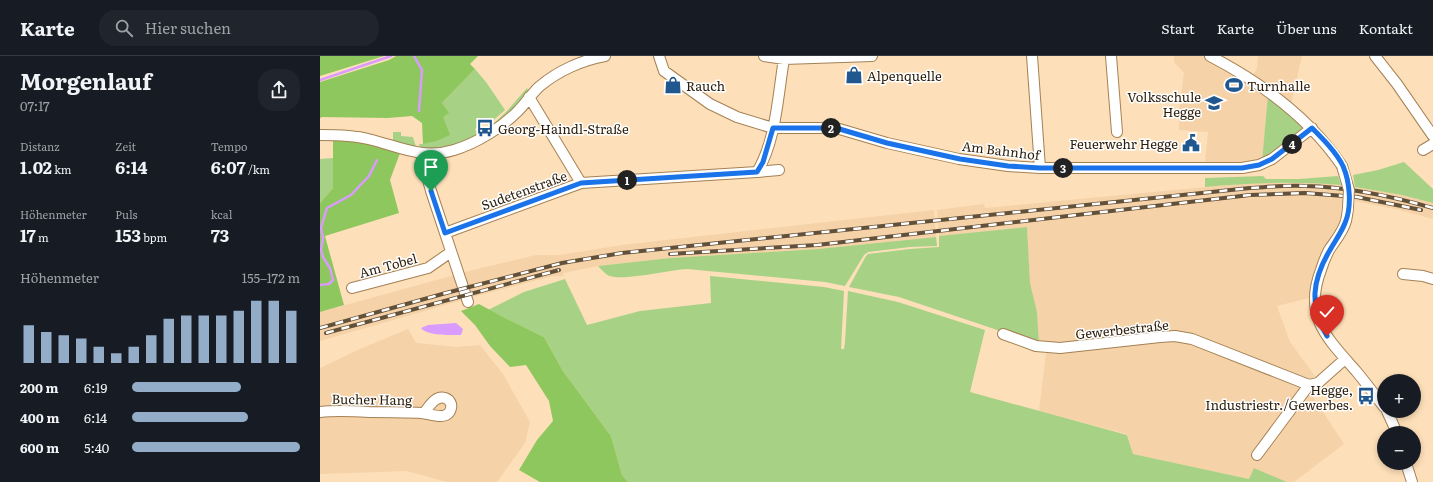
<!DOCTYPE html>
<html lang="de">
<meta charset="utf-8">
<style>
:root{--surface:#171b24;--page:#20242c;--text:#f1f3f6;--muted:#9ea1a6;--line:#363941;--accent:#93adc8}
body{margin:0;font-family:Literata,serif;background:var(--page);color:var(--text);height:100vh;display:flex;flex-direction:column;font-size:15px;white-space:nowrap}
*{box-sizing:border-box;margin:0}
p{font-size:13px;color:var(--muted)}
.icon{flex:none;width:22px;height:22px;fill:none;stroke:currentColor;stroke-width:2;stroke-linecap:round;stroke-linejoin:round}
.map{position:relative;flex:1;overflow:hidden}
.panel{display:flex;flex-direction:column;background:var(--surface);width:320px}
.panel>*{flex:none}
.tools{position:absolute;left:1057px;top:318px;display:grid;gap:8px}
.tools a{display:grid;place-items:center;width:44px;height:44px;border-radius:50%;background:var(--surface);box-shadow:0 2px 6px #0003;font-size:20px}
.pin{position:absolute;display:grid;place-items:center;width:34px;height:34px;color:#fff;margin:-41px -17px;border-radius:50% 50% 50% 0;rotate:-45deg;box-shadow:0 0 4px #0007}
.pin .icon{rotate:45deg}
.km{position:absolute;width:20px;height:20px;margin:-10px;border-radius:50%;background:#222;color:#fff;font-size:11px;line-height:20px;text-align:center}
.round{display:grid;place-items:center;flex:none;width:42px;height:42px;border-radius:16px;background:var(--page)}
.summary{display:flex;align-items:center;justify-content:space-between;height:68px;padding:0 20px}
h1{font-size:22px;font-weight:700;line-height:30px}
.figures{display:grid;grid-template-columns:repeat(3,1fr);gap:6px;height:68px;padding:4px 20px}
.figures div{display:grid;align-content:center}
.figures b{font-size:17px;font-weight:700}
.figures small{font-size:11px;font-weight:400}
.figures p{font-size:11px}
.chart{height:112px;padding:8px 20px}
.chart p{display:flex;justify-content:space-between}
.chart svg{width:100%;height:72px;margin-top:4px;stroke:var(--accent);stroke-width:6}
ul{padding:0 20px;list-style:none;font-size:13px}
li{display:grid;grid-template-columns:64px 48px 1fr;align-items:center;height:30px}
li i{height:10px;border-radius:5px;background:var(--accent)}
header{display:flex;align-items:center;gap:24px;box-sizing:border-box;height:56px;padding:0 20px;background:var(--surface);border-bottom:1px solid var(--line)}
header strong{font-size:19px}
nav{display:flex;gap:22px;margin-inline-start:auto;font-size:14px}
.search{width:280px;height:36px;background:var(--page);display:flex;align-items:center;gap:10px;box-sizing:border-box;padding:0 14px;border-radius:16px;color:var(--muted);font-size:15px}
main{display:flex;flex:1;min-height:0}
.map>svg:first-child{display:block}
</style>
<header>
<strong>Karte</strong>
<div class="search"><svg class="icon" aria-label="search" viewBox="0 0 24 24"><circle cx="10" cy="10" r="6"/><path d="M15 15l6 6"/></svg>Hier suchen</div>
<nav><a>Start</a><a>Karte</a><a>Über uns</a><a>Kontakt</a></nav>
</header>
<main>
<section class="panel">
<div class="summary"><div><h1>Morgenlauf</h1><p>07:17</p></div><a class="round"><svg class="icon" aria-label="share" viewBox="0 0 24 24"><path d="M12 15V3M7 8l5-5 5 5M5 13v7h14v-7"/></svg></a></div>
<div class="figures">
<div><p>Distanz</p><b>1.02<small> km</small></b></div>
<div><p>Zeit</p><b>6:14</b></div>
<div><p>Tempo</p><b>6:07<small> /km</small></b></div>
</div>
<div class="figures">
<div><p>Höhenmeter</p><b>17<small> m</small></b></div>
<div><p>Puls</p><b>153<small> bpm</small></b></div>
<div><p>kcal</p><b>73</b></div>
</div>
<div class="chart"><p><span>Höhenmeter</span>155–172 m</p>
<svg viewBox="0 0 160 44" preserveAspectRatio="none"><path d="M5 44V21M15 44V25M25 44V27M35 44V29M45 44V34M55 44V38M65 44V34M75 44V27M85 44V17M95 44V15M105 44V15M115 44V15M125 44V12M135 44V6M145 44V6M155 44V12"/></svg>
</div>
<ul>
<li><b>200 m</b>6:19<i style="width:65%"></i></li>
<li><b>400 m</b>6:14<i style="width:69%"></i></li>
<li><b>600 m</b>5:40<i style="width:100%"></i></li>
</ul>
</section>
<div class="map">
<svg width="1113" height="426" viewBox="0 0 1113 426">
<rect width="100%" height="100%" fill="#fddfb9"/>
<path fill="#f5d2a8" d="M854 0H884L948 39 942 105 922 109 885 108 888 76 859 74 860 46 864 17 854 6Z
M938 0H982L971 48 933 20 937 12Z
M985 126 1021 129 1022 144 1020 164 1015 179 993 219 989 242 957 250 970 286 1003 331 992 339 1024 388 974 426H967L934 412 929 423 813 398 807 378 719 355 727 289 719 288 717 256 710 227 707 172 619 180 617 154 664 148 665 152 929 127Z
M1035 131 1082 139 1113 147V163L1079 154 1035 145Z
M614 154 616 181 498 193 350 202 278 210 243 217 244 220H233L160 239 0 285V256L153 214 216 199H240L302 189Z
M88 273 96 287 137 291 160 289 183 318 210 366 205 387 177 426H127L87 415 0 418V312L40 293Z"/>
<path fill="#a7d285" d="M155 13 166 26 185 54 169 68 166 65 155 73 158 79 134 91 102 95 99 88H103L123 61 122 47Z
M207 32 209 36 196 52 174 70 173 68 187 55Z
M948 39 988 72 942 105Z
M73 76H81V80L93 81 95 88 98 95 73 86Z
M13 102V132L0 147V103Z
M1084 106 1113 133V147L1082 139 1035 131 1033 119 1058 114Z
M943 120 946 123H979L1018 120 1021 129C975 125 930 127 885 131V122Z
M707 171 710 227 717 256 719 288 579 241 529 231 546 200 548 198 590 193 619 191V180Z
M616 181 617 190 590 191 548 196 544 199 525 230 505 226 367 213C349 214 304 225 290 220 286 219 281 213 278 210L350 202 498 193Z
M390 220 504 231 524 235 521 293H524L525 286 528 235 578 246 665 274 650 336 807 379 813 398 929 423 934 412 967 426H308L302 419 291 380 243 315 224 281 168 254 204 236 245 223 267 269 320 255 391 247Z"/>
<path fill="#8ec75d" d="M0 0H64L0 20Z
M76 0H158L150 8 155 13 122 47 129 57 123 61 130 79 116 85 103 88 102 67 92 60 68 62 2 61 0 62V26L69 4Z
M13 84 46 86 80 97 70 124 79 157 5 180 24 249 0 256V147L13 132Z
M159 248 181 260 224 281 243 315 291 380 302 419 308 426H220L199 414 217 384 233 365 229 345 206 309 190 311 170 290 155 269 141 255Z"/>
<path fill="#da9bfe" d="M136 267 143 273 141 279C131 279 107 280 101 272L108 269Z"/>
<g fill="none" stroke-linecap="round" stroke-linejoin="round">
<path stroke="#da9bfe" stroke-width="2.5" d="M94 0 102 14 99 55
M0 24 71 0
M0 229 9 228 13 224 10 212 3 201 1 194 3 182 1 172 7 152 31 139 49 120 57 104"/>
<g stroke="#a48154" stroke-width="12">
<path id="minor" d="M339 0 344 15 390 48 417 61 453 72H516L567 87 639 103 688 110 720 112H922L939 109 952 103 992 72
M444 0 464 3 552 0
M712 0 720 112
M791 0 797 76
M890 0C942 27 989 61 1022 110
M1055 0 1077 28 1113 80
M209 41 261 127
M0 79C16 79 33 79 48 83 78 90 102 104 134 94 157 87 181 72 198 55 206 47 212 37 220 30 238 15 262 4 285 0
M1103 94 1113 88
M101 98 111 135 148 246
M437 116 459 114
M1028 150C1028 155 1027 160 1026 165 1023 176 1015 185 1009 194 1006 200 1003 207 1001 214 983 260 1007 282 1036 315 1046 327 1055 339 1064 351
M125 177 261 127 437 116C456 86 458 38 464 3
M1083 218 1103 220 1113 223
M32 232 108 212 131 196
M683 278 716 290 740 292 840 281 855 280 872 283 989 329 998 327 1025 303
M1067 355 1077 377
M0 356C17 354 33 355 49 356 67 356 84 356 102 357 109 358 120 362 126 359 130 357 132 352 131 348 130 345 128 343 125 342 115 339 109 351 104 357
M937 399 989 329
M1086 407 1092 426"/>
</g>
<use href="#minor" stroke="#fff" stroke-width="10"/>
<g stroke="#625038" stroke-width="4">
<path id="rail" d="M350 198 497 189 930 139 985 137 1037 141 1101 154
M0 272 126 237 242 207 302 197 930 132C948 131 967 129 985 130 1029 131 1071 140 1113 152
M6 277 239 214"/>
</g>
<use href="#rail" stroke="#fff" stroke-width="2.5" stroke-dasharray="8" stroke-linecap="butt"/>
<g stroke="#a48154" stroke-width="12" stroke-linecap="butt">
<path id="minor-bridge" d="M1022 110 1029 134 1028 150"/>
</g>
<use href="#minor-bridge" stroke="#fff" stroke-width="10"/>
</g>
<g fill="none" stroke-linecap="round" stroke-linejoin="round">
<g stroke="#fff" stroke-width="8">
<path id="route" d="M111 135 125 177 261 127 437 116 443 106 453 72H516L567 87 640 103 688 110 720 112H922L939 109 952 103 992 72C1003 83 1016 96 1023 110 1030 126 1032 151 1025 167 1021 177 1015 185 1010 194 992 224 989 250 1007 280"/>
</g>
<use href="#route" stroke="#1a73e8" stroke-width="5"/>
</g>
<defs>
<g id="shop-bare" transform="scale(1.38)"><path d="M-5-2.5h2.3a2.7 3.5 0 0 1 5.4 0H5L5.5 6h-11ZM-1.5-2.5h3a1.5 2.3 0 0 0-3 0Z" fill="#21578f" stroke="#fff" stroke-width="2.5" paint-order="stroke"/></g>
<g id="stadium-bare" transform="scale(1.38)"><path d="M0-5a6.5 5 0 1 0 0 10a6.5 5 0 1 0 0-10ZM-3.5-1.8h7v3.6h-7Z" fill="#21578f" stroke="#fff" stroke-width="2.5" paint-order="stroke"/></g>
<g id="school-bare" transform="scale(1.38)"><path d="M0-5L7-2L0 1L-7-2ZM-4 1L0 2.5L4 1V4Q0 6-4 4Z" fill="#21578f" stroke="#fff" stroke-width="2.5" paint-order="stroke"/></g>
<g id="bus-bare" transform="scale(1.38)"><path d="M-5-6H5V4H4V6H2V4H-2V6H-4V4H-5ZM-3.5-4V0h7V-4ZM-3.5 1.2v1.5H-2V1.2ZM2 1.2v1.5H3.5V1.2Z" fill="#21578f" stroke="#fff" stroke-width="2.5" paint-order="stroke"/></g>
<g id="civic-bare" transform="scale(1.38)"><path d="M-.6-6.5H3V-4.5H.6V-3L4-1V1h2V6H-6V1h2V-1L-.6-3ZM-1.2 2.5V6h2.4V2.5Z" fill="#21578f" stroke="#fff" stroke-width="2.5" paint-order="stroke"/></g>
</defs>
<g fill-rule="evenodd">
<use href="#shop-bare" x="534" y="19"/>
<use href="#shop-bare" x="353" y="29"/>
<use href="#stadium-bare" x="914" y="29"/>
<use href="#school-bare" x="894" y="47"/>
<use href="#bus-bare" x="165" y="72"/>
<use href="#civic-bare" x="871" y="87"/>
<use href="#bus-bare" x="1046" y="340"/>
</g>
<g text-anchor="middle" dominant-baseline="central" stroke-width="3" stroke-linejoin="round" paint-order="stroke">
<g font-size="13" fill="#2b1d0a" stroke="#fff" text-anchor="start">
<text x="547" y="19">Alpenquelle</text>
<text x="366" y="29">Rauch</text>
<text x="927" y="29">Turnhalle</text>
<text x="881" y="40" text-anchor="end">Volksschule<tspan x="881" dy="15">Hegge</tspan></text>
<text x="178" y="72">Georg-Haindl-Straße</text>
<text x="858" y="87" text-anchor="end">Feuerwehr Hegge</text>
<text x="1033" y="333" text-anchor="end">Hegge,<tspan x="1033" dy="15">Industriestr./Gewerbes.</tspan></text>
</g>
<g font-size="13" fill="#2b1d0a" stroke="#fff">
<text transform="translate(681 94) rotate(7)">Am Bahnhof</text>
<text transform="translate(204 134) rotate(-20)">Sudetenstraße</text>
<text transform="translate(68 209) rotate(-15)">Am Tobel</text>
<text transform="translate(802 273) rotate(-6)">Gewerbestraße</text>
<text transform="translate(52 343) rotate(1)">Bucher Hang</text>
</g>
</g>
</svg>
<div class="tools">
<a>+</a>
<a>−</a>
</div>
<div class="pin" style="left:111px;top:135px;background:#1e9e55"><svg class="icon" aria-label="arrive" viewBox="0 0 24 24"><path d="M6 21V4h12l-3 4 3 4H6"/></svg></div>
<div class="pin" style="left:1007px;top:280px;background:#d93025"><svg class="icon" aria-label="check" viewBox="0 0 24 24"><path d="M5 12l5 5 9-10"/></svg></div>
<b class="km" style="left:307px;top:124px">1</b>
<b class="km" style="left:511px;top:72px">2</b>
<b class="km" style="left:743px;top:112px">3</b>
<b class="km" style="left:972px;top:88px">4</b>
</div>
</main>
